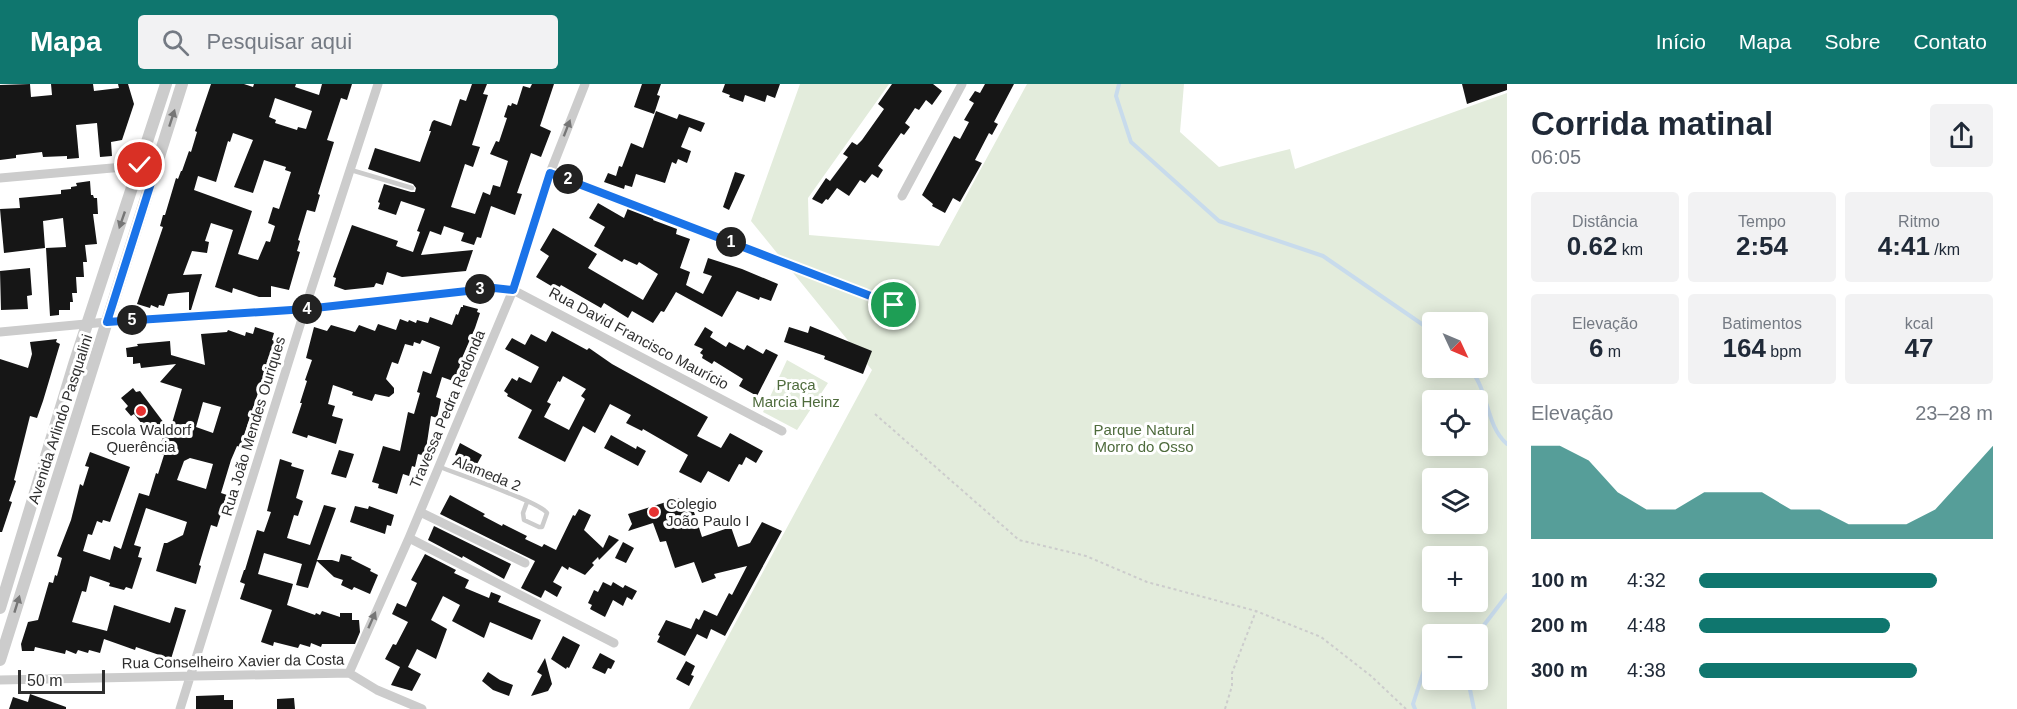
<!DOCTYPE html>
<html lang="pt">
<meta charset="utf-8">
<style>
:root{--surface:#fff;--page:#f2f2f3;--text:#1f2937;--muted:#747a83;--accent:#0f766e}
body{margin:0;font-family:Arial,sans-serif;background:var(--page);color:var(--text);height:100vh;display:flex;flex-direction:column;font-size:22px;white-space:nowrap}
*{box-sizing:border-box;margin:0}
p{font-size:20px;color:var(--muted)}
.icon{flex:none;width:33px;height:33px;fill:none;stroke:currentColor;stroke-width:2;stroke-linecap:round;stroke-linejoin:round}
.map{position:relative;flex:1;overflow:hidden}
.side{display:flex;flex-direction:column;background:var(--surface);width:510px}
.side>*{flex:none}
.needle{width:39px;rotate:134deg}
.controls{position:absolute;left:1422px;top:228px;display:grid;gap:12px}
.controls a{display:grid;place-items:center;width:66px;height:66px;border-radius:6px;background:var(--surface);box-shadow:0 3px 15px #0003;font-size:30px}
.scale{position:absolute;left:18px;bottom:15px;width:87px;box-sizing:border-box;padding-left:6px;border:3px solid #2f2f2f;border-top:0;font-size:16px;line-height:21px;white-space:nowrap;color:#2f2f2f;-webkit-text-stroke:4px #fff;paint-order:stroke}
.pin{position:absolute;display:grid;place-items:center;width:51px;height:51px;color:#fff;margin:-26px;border:3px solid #fff;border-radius:50%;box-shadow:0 2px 6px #0007}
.km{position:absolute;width:30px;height:30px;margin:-15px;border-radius:50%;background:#222;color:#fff;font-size:16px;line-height:30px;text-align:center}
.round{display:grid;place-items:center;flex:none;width:63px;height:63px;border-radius:6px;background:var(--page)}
.overview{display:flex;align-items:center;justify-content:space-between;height:102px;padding:0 24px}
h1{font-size:33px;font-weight:800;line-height:45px}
.figures{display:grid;grid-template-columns:repeat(3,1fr);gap:9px;height:102px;padding:6px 24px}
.figures div{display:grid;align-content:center;border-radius:6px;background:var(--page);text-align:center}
.figures b{font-size:26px;font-weight:800}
.figures small{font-size:16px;font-weight:400}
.figures p{font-size:16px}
.chart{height:168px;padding:12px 24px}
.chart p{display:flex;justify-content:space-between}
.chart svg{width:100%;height:108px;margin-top:6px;fill:var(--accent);opacity:.7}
ul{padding:0 24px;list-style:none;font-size:20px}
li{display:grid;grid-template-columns:96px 72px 1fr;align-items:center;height:45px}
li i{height:15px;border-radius:8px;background:var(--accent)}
header{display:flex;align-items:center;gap:36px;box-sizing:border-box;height:84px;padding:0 30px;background:var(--accent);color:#fff}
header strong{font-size:28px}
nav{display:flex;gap:33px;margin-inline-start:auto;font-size:21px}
.search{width:420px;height:54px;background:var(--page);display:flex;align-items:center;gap:15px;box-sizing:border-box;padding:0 21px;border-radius:6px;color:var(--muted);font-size:22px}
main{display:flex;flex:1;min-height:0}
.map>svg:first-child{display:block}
</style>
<header>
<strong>Mapa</strong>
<div class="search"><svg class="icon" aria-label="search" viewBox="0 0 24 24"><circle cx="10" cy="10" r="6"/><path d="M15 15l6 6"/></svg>Pesquisar aqui</div>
<nav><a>Início</a><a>Mapa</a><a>Sobre</a><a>Contato</a></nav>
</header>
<main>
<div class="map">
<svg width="1507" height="625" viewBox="0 0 1507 625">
<rect width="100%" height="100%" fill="#fff"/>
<path fill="#e3ecdc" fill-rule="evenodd" d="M800 0H889L808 114 809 151 939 162 1027 0H1184L1180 48 1219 83 1290 65 1295 85 1507 9V625H689L872 286 751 137ZM1432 238H1478V284H1432ZM1432 316H1478V362H1432ZM1432 394H1478V440H1432ZM1432 472H1478V518H1432ZM1432 550H1478V596H1432Z
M787 276 828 299 797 346 763 328Z"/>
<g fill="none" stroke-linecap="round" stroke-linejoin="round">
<path stroke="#c8dbec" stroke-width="4" d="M1119 0 1116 12 1131 58 1219 137 1323 172 1432 247
M1469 284C1489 305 1485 341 1507 360
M1472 550 1481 545
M1478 558 1481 545 1507 511
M1468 596 1474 625
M1415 625 1413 620 1427 577 1432 574"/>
</g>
<path fill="#161616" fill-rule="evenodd" d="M30 0 31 13 52 11 51 0H93L94 7 119 4 118 0H128L134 20 122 56 111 58 112 72 100 73 97 39 76 41 79 74 67 75V72L43 73 42 68 16 71V74L0 76V1Z
M211 0H244L253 3 254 0H296L295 3 319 11 322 0H352L347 16 341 14 327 56 334 58 318 110 320 111 315 128 307 126 298 156 300 157 297 167 300 168 289 206 271 202V213H259L233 204 232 209 215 203 233 146 211 139 205 157 209 158 207 169 192 167 183 191 202 190 191 226H189V208L168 210 164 222 159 221 158 224 151 221 150 224 137 220 163 143 160 142 163 131H165L176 94 178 95 181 87H182L189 67 191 68 197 48 195 47ZM275 14 312 27 306 45 298 43 297 46 275 39 276 36 269 33ZM233 49 253 56 234 103 253 109 264 76 286 83 285 86 291 88 279 125 273 123 268 139 275 142 270 158 266 157 258 176 238 170 252 127 194 106 198 92 216 98 228 57 230 58Z
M472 0H487L483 10 488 11 472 61 480 63 473 83 465 80 451 123 475 130 483 108 490 111 493 101 500 103 508 77 490 70 496 57 499 58 507 34 504 33 508 21 511 22 512 19 517 21 523 2 530 4 532 0H554L540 42 551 47 541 73 531 69 517 109 522 110 515 131 491 122 481 154 477 153 474 161 461 157 464 149 444 142 441 151 430 147 421 171 473 166 466 187 402 193 387 188 383 201 376 199 374 203 345 206 334 202 336 194 333 193 352 141 398 157 396 162 413 168 420 148 417 147 425 125 401 117 396 131 378 125 380 119 378 118 384 100 411 108H415L416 104 413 100 368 85 375 64 420 78 431 47H429L432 38 434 36 451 42 460 15 466 17Z
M642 0H661L657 11 660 12 654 30 634 23Z
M725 0H780L775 14 767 11 765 18 745 11 743 18 729 13 730 11 722 8Z
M892 0H933L942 7 932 21 926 16 919 26 915 24 905 39 910 43 904 51 901 49 878 82 883 86 878 94 872 90 865 99 860 96 849 112 837 104 828 116 826 115 822 120 812 115 826 94 830 97 848 73 843 70 852 58 857 61 862 56 884 25 878 20Z
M985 0H1014L994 38 998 40 992 51 989 49 975 76 982 79 960 118 953 114 945 129 932 122 933 120 922 111 954 52 960 55 969 38 964 36 974 19 969 16 975 7 980 9Z
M1462 0H1507V6L1467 20Z
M656 27 677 35 679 30 705 39 701 48 689 43 681 63 691 67 687 79 678 75 676 80 672 78 665 99 636 90 632 103 625 101 624 105 604 98 608 89 616 92 619 82 622 83 631 59 643 64Z
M735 88 745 91 729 126 723 123Z
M90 97 91 111H93L94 114H97L98 130H93L97 160 85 161 87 178H83L84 193H76L77 209H72L73 218H70V226H59V231L50 232 46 164 66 163 63 134 43 137 45 164 4 169 0 125 20 124 19 114 61 110V106L71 105V103L77 102 76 99Z
M598 119 624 134 628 124 654 134 653 136 677 145 676 150 690 155 680 184 690 188 686 201 703 210 712 192 703 189 708 174 742 185 778 200 771 217 760 213 759 216 737 207 722 233 676 208 664 228 661 227 653 239 632 227 628 234 604 219 601 224 561 201 558 206 536 193 549 172 540 166 553 144 597 170 588 184 643 216 658 190 639 178 637 181 624 175 622 178 594 162 605 143 589 134Z
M30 184 32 211 27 212 28 225 1 226 0 187Z
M463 221 478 225 477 228 480 229 475 244 462 274 457 293H454L453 297 442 293 436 313 441 315 437 334 431 332 425 372 418 370 415 383 412 382 409 392 403 390 397 410 378 404 379 400 372 398 377 382 383 362 400 367 408 328 414 330 420 309 417 308 423 287 431 290 440 263 422 256 420 260 414 258 413 262 405 260 398 280 392 278 386 295 394 304V309L389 313 375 310 372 317 352 311 353 308 333 301 328 320 335 322 332 332 343 335 336 360 308 351 307 354 292 349 302 319H300L307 297 305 296 312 276 306 274 314 243 327 247 331 241 355 248 359 241 375 247 378 240 396 246 400 235 408 238 409 236 416 239 417 236 428 239 430 233 452 241 456 230 458 231 461 223H463Z
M810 242 872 267 863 290 824 275 825 272 784 258 789 243 808 249Z
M255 243 274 249 272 256 275 257 269 272 273 273 270 283 272 284 266 305 260 303 240 363 237 362 231 376 221 409 227 411 217 443 211 441 199 481 201 482 196 500 156 487 164 459H167L183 451 187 438 146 424 134 461 141 463 138 473 142 474 132 505 126 503 124 506 109 502 110 499 90 492 86 508 82 507 72 538 107 547 114 521 170 539 175 523 186 526 171 575 136 563 135 566 104 555 100 569 89 566 88 569 78 566 76 570 66 566 65 570 35 563 34 567H22L21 560 28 538 38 536 49 498 53 499 55 491 57 492 62 474 57 472 71 436 80 400 83 402 89 383 85 382 90 368 130 383 110 438 103 436 102 439 97 437 92 451 88 450 83 467 110 476 114 462 121 465 139 409 149 412 156 389 158 390 164 371 157 369 167 343 170 346 182 305 160 298 176 280 141 284 140 279 133 280V273H127L126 264 138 262 137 260 170 257 171 271 205 281 201 250 227 248 228 246 245 252 246 248 253 250ZM203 318 221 323 213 349 196 343ZM190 374 213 380 206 405 177 396 184 377Z
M705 243 713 248 710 253 726 263 729 258 744 266 747 261 763 270 766 265 778 271 757 312 739 302 743 295 714 277 712 280 702 274 703 271 700 269 703 265 694 261Z
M552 247 587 266 589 264 612 280 708 333 697 352 721 364 730 349 763 367 756 379 746 373 742 381 739 380 729 398 708 387 701 399 679 388 688 371 643 345 642 347 626 339 631 331 610 320 595 349 583 342 565 378 518 354 532 326 507 312 508 310 504 307 512 294 517 297 519 293 531 299 539 283 505 265 512 254 525 261 531 250 546 258ZM563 292 586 305 581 312 585 315 569 346 544 333 551 320 547 318 558 297 560 298Z
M57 255 56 258 60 260 43 317 37 334 30 332 14 396 16 397 9 417 12 418 2 448H0V275L28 284 32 270 30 258Z
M133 304 136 308 140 307 164 339 150 350 134 330 131 332 125 325 128 322 121 314Z
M611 351 636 365 637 362 646 367 638 382 604 364Z
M460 359 482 371 477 380 455 371Z
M339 366 354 370 346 394 331 390Z
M280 375 292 379 291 382 304 386 296 414 303 417 298 432 294 431 287 454 310 461 324 421 336 424 317 476H332L339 478 341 470 352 473 351 475 371 485 370 487 378 491 370 510 354 503 352 506 341 501 343 496 334 493 317 477 308 504 296 501 302 480 264 469 258 490 293 500 287 521 315 531 316 529 320 531 322 527 340 533V529H352V536H359L360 548 355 560H322L321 563 311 559 310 563 300 560 298 564 274 558 273 562 261 558 272 526 240 515 245 500 240 498 244 486H245L257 446 264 448 271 428 267 427Z
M450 411 485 430 483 432 502 442 503 440 527 452 525 455 542 463 544 460 556 466 573 431 575 432 579 425 591 431 584 446 603 464 609 451 619 456 599 476 598 473 592 479 594 481 585 491 569 483 568 486 562 482 553 498 562 503 557 513 545 506 541 514 521 504 535 477 440 430Z
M679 414 680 417 687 414 691 426 693 425 702 453 731 443 738 463 750 459 762 438 782 447 725 552 711 545 707 555 697 550 685 572 657 558 660 552 658 551 666 536 691 545 696 534 699 536 704 526 717 532 729 509 732 511 747 482 714 490 716 494 702 499 694 478 675 484 666 457 660 458 653 439 628 447 632 440 628 430Z
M355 422 368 425 369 422 394 431 391 442 387 441 385 450 350 438Z
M434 442 511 480 504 495 463 472 462 474 428 456Z
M623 458 634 464 626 479 615 474Z
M425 470 456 486 454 489 469 496 465 504 489 514 491 508 501 512 498 518 541 536 532 556 490 538 484 554 452 537 460 521 443 512 431 536 447 545 436 575 417 565 408 583 421 590 412 607 391 601 400 583 385 575 393 560 396 561 408 538 392 530 397 519 406 523 417 499 411 496Z
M603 498 611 502 613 498 623 504 625 501 637 507 632 516 627 513 623 522 613 516 605 533 590 525 592 521 588 519 594 506 598 508Z
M563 552 580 561 569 584 567 583 566 585 551 575Z
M600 569 615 577 611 585 608 584 605 590 592 584Z
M545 574 552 600 548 607 531 612 542 591 537 588Z
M686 577 695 582 691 591 694 592 689 602 676 595Z
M488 588 500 596 513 601 509 612 493 606 482 597Z
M30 610 66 623V625H9L13 613 28 618Z
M224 611V616H233V625H196V612Z
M294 614 295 625H277V615Z"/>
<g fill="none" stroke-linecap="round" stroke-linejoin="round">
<path stroke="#ccc" stroke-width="2" stroke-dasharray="3 3" stroke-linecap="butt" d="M875 330 1019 456 1086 472 1147 498 1256 527 1321 553 1371 592 1406 625
M1225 625 1232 602V589L1256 527"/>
<path stroke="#ccc" stroke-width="4.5" d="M351 86 412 104
M550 89 894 221
M440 383C457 390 540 418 547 429L542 443H539L524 436 523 429 527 418"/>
<path stroke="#ccc" stroke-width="9" d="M0 94 157 80
M902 112 962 0
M0 248 107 238 306 225 494 204 513 206 782 347
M420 428 525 479
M409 454 614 559
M349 589 409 454 513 206 550 89 585 0
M0 596 349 589 377 606 422 625
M180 625 311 206 378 0"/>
<path stroke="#ccc" stroke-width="12" d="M0 524 75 277 166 0
M0 576 182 0"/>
</g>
<defs><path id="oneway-solid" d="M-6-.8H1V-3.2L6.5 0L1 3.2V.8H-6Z" transform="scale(1.5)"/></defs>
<g fill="#767676">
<use href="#oneway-solid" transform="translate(172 34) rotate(-72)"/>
<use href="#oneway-solid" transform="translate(567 44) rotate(-69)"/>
<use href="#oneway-solid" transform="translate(122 136) rotate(109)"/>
<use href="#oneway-solid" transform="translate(17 520) rotate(-73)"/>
<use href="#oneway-solid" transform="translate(372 536) rotate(-66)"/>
</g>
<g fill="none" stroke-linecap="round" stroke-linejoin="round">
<g stroke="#fff" stroke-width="12">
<path id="route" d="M140 81 157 80 107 238 306 225 494 204 513 206 550 89 894 221"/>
</g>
<use href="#route" stroke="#1a73e8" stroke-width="8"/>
</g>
<g fill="#e63231" stroke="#fff" stroke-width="2">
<circle cx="141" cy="327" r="6"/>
<circle cx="654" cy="428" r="6"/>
</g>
<g text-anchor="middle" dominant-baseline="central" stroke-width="6" stroke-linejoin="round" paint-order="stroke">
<g font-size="15" fill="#2f2f2f" stroke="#fff">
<text transform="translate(639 254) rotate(28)">Rua David Francisco Maurício</text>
<text transform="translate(447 325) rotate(-67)">Travessa Pedra Redonda</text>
<text transform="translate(60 335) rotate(-72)">Avenida Arlindo Pasqualini</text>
<text transform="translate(253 342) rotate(-73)">Rua João Mendes Ouriques</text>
<text transform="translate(487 389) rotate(22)">Alameda 2</text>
<text transform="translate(233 577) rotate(-1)">Rua Conselheiro Xavier da Costa</text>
</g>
<g font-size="15" fill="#4e6b3c" stroke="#fff">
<text x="796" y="300">Praça<tspan x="796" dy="17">Marcia Heinz</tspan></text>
<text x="1144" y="345">Parque Natural<tspan x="1144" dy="17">Morro do Osso</tspan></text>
</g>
<g font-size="15" fill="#2f2f2f" stroke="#fff">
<text x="141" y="345">Escola Waldorf<tspan x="141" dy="17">Querência</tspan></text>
<text x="666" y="419" text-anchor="start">Colegio<tspan x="666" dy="17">João Paulo I</tspan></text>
</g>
</g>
</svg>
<div class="controls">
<a><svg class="needle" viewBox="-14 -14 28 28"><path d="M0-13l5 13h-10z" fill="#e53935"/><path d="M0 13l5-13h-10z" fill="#747a83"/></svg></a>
<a><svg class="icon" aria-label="locate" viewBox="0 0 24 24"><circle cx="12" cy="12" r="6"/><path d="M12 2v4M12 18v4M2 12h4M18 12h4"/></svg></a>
<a><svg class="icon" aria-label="layers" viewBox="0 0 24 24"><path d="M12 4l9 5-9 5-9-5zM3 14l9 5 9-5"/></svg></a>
<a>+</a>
<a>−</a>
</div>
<div class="scale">50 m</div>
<div class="pin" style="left:894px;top:221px;background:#1e9e55"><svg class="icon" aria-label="arrive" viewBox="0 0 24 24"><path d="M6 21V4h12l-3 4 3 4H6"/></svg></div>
<div class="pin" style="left:140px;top:81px;background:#d93025"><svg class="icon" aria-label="check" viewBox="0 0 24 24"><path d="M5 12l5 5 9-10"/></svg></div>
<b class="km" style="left:731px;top:158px">1</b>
<b class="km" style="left:568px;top:95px">2</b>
<b class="km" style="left:480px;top:205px">3</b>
<b class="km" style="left:307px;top:225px">4</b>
<b class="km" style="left:132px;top:236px">5</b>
</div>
<section class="side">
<div class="overview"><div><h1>Corrida matinal</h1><p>06:05</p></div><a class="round"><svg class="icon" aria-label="share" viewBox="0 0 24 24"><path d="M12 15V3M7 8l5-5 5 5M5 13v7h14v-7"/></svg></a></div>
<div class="figures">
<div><p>Distância</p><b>0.62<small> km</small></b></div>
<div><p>Tempo</p><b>2:54</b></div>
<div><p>Ritmo</p><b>4:41<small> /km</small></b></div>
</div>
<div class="figures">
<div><p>Elevação</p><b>6<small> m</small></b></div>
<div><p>Batimentos</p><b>164<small> bpm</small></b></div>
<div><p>kcal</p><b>47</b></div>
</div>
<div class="chart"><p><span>Elevação</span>23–28 m</p>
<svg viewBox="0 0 160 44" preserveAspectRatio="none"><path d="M0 44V6L10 6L20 12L30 25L40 32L50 32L60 25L70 25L80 25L90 32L100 32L110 38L120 38L130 38L140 32L150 19L160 6V44z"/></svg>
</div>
<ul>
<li><b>100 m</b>4:32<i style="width:81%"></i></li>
<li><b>200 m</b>4:48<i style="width:65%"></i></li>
<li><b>300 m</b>4:38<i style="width:74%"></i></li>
</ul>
</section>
</main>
